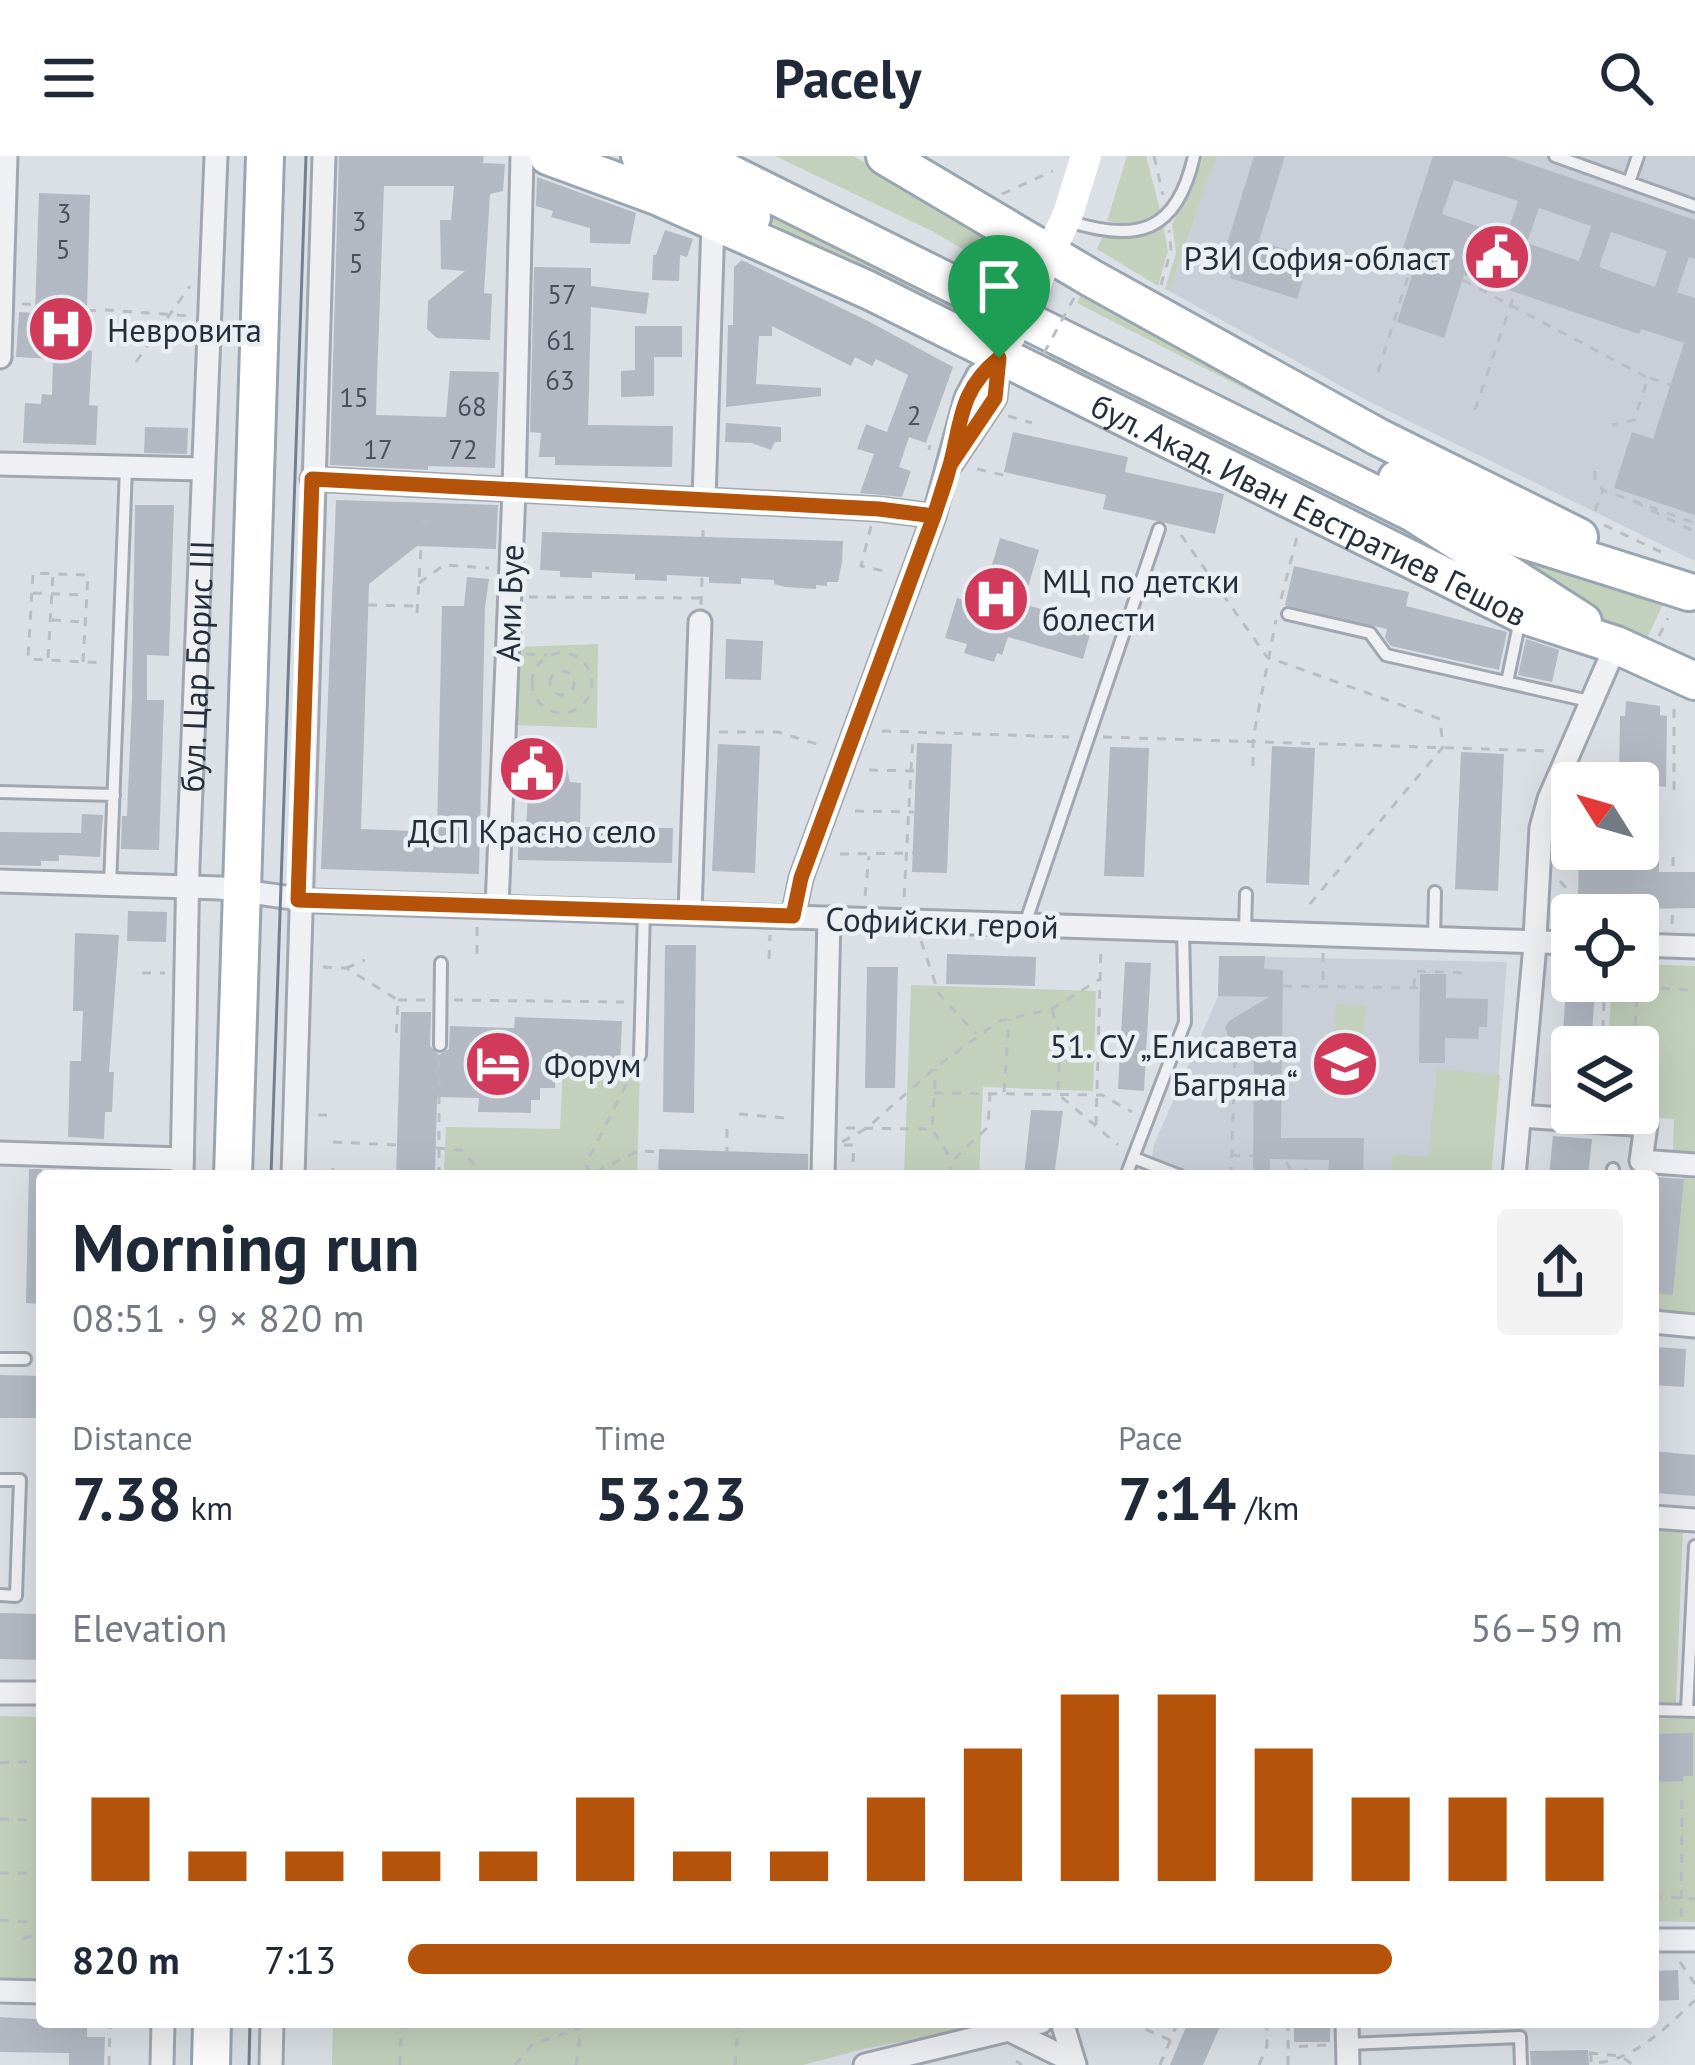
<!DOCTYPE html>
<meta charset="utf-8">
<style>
:root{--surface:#fff;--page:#f2f2f3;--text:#1f2937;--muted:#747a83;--accent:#b45309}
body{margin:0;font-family:"PT Sans",sans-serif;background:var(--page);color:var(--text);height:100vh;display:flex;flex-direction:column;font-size:45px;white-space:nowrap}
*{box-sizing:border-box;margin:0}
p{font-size:39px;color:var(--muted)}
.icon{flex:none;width:66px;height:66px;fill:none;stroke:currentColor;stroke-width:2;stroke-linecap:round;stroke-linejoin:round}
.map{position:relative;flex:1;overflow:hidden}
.panel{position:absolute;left:36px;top:1014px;width:1623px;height:858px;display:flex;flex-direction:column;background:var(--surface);border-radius:12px;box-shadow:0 12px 48px #0002}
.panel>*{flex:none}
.needle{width:78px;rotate:307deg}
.tools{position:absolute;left:1551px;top:606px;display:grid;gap:24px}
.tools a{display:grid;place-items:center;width:108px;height:108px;border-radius:12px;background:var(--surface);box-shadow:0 12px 48px #0002;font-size:60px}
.pin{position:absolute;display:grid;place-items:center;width:102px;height:102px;color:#fff;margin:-123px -51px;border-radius:50% 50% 50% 0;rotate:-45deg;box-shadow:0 0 12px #0007}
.pin .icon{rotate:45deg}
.round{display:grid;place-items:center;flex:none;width:126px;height:126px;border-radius:12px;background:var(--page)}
.overview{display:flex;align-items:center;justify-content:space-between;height:204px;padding:0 36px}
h1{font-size:66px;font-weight:700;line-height:90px}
.figures{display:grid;grid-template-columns:repeat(3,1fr);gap:18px;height:204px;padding:12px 36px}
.figures div{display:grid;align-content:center}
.figures b{font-size:60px;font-weight:700}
.figures small{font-size:33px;font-weight:400}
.figures p{font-size:33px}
.chart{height:336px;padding:24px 36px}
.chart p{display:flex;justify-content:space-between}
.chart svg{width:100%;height:216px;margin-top:12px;stroke:var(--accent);stroke-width:6}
ul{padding:0 36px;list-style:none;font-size:39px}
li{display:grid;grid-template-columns:192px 144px 1fr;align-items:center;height:90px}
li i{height:30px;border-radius:15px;background:var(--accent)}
header{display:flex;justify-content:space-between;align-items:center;height:156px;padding:0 36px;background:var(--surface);font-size:54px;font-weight:700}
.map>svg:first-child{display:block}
</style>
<header><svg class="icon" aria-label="menu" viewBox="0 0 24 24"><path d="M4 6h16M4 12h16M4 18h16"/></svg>Pacely<svg class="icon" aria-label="search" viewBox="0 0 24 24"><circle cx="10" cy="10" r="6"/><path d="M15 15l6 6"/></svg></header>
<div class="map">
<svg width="1695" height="1909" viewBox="0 0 1695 1909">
<rect width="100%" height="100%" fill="#dbe0e6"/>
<path fill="#c9cfd8" d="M1217 0H1695V405L1368 245 1169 135Z
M1219 800 1507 806 1491 1020H1190L1151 1006 1154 989 1218 840Z"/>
<path fill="#c2d0bc" d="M775 0H853L1007 86 1010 92 996 113 934 76Z
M1127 0H1146L1160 54C1144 68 1127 69 1107 65Z
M1203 0H1217L1169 135 1165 133 1176 97 1172 68 1194 27Z
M711 27 967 153 971 163 968 168 823 97 713 32Z
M1163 69 1168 95 1158 130 1097 93 1102 82 1143 80Z
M1081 139 1205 200 1382 303 1077 147Z
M1050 198 1417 384 1421 381 1481 419 1042 214Z
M1452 364 1524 399 1663 448 1648 480 1637 477 1633 485 1617 477Z
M598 488 597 572 516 569 519 491Z
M1638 808 1695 810V999L1673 997 1674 963 1604 958 1638 957V891H1608L1612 825H1638Z
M911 829 1096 835 1093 935 983 931 979 1020H904Z
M1336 848 1366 850 1362 919 1332 918Z
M563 912 640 915 637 1020H448L444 1012 446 971 560 973Z
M1437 913 1500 919 1491 1020H1391L1393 998 1428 1001Z
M1684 1022 1695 1023V1162L1653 1158V1137L1673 1138Z
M1658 1372H1683L1676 1547 1653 1546Z
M0 1560 42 1561V1823L0 1822Z
M1653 1563H1695V1766L1653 1765Z
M333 1866H1005L863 1893 803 1909H332Z"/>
<path fill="#b2b9c3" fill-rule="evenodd" d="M339 0H484L483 7 505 8 503 35 490 38 484 137 492 138 490 184 437 182 427 173 428 145 465 115 441 113 440 64H451L454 30H384L377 224 376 259 446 261 450 215 499 216 495 312 428 310V314L330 309Z
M1254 0H1285L1259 85 1310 101 1297 143 1230 122 1231 118 1219 114Z
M1433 0H1506L1695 64V103L1689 101 1677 136 1695 142V359L1614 332 1632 276 1653 283 1684 187 1641 173 1639 178 1464 119 1444 182 1397 166 1419 98 1403 92ZM1454 24 1518 45 1506 80 1442 58ZM1539 52 1591 70 1579 105 1527 87ZM1611 76 1667 95 1655 131 1599 111Z
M537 21 636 57 630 88 590 87V72L551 61 553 55 536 50Z
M39 37 90 39 86 194 92 195 89 249 98 250 96 289 23 287 25 247 41 248 42 238 52 239 53 203 16 201 19 156 35 157Z
M665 74 693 83 687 101 680 99 679 125 652 124 653 99H656Z
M742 104 868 165 953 211 926 287 909 281 899 311 911 315 902 341 860 337 874 298 857 293 866 268 887 276 908 219 876 203 872 210 855 201 851 210 772 170V180H759L756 228 821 232V240L726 251 728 169H733L734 111Z
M534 111 591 112V130L649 137 646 158 591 151 588 269 673 270 672 311 555 309V301H539L541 277 530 276Z
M635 170H682V201H654V240L621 241V215L635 214Z
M726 267 781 271V286H775L771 294 752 287 725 286Z
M145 271 188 272 187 298 144 297Z
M1013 276 1128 301 1125 316 1224 338 1215 378 1103 353 1106 339 1004 316Z
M336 344 498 349 496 393 417 390 369 428 361 673 437 676 442 450H464L467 421 489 423 485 451 479 718 321 713Z
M135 349H174L169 500 147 499V544H164L159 694 121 693 122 660H127L132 544Z
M542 376 843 385 842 406 838 426H827V430L816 429V433L785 431 774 428V424L741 422V428L709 427V421L667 419V425L645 424H635V418L592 416V422L560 421V415L540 414Z
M1000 382 1039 394 1023 448 1093 468 1083 503 1008 481 1002 499 997 497 994 506 964 497 967 488 945 482 957 442 980 449Z
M1294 410 1409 436 1406 450 1507 476 1499 514 1391 490 1385 482 1387 473 1285 449Z
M726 483 763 485 761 524 725 523Z
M1526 483 1559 494 1552 526 1518 519Z
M1626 545 1660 550V559L1667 560 1666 631 1659 630V716H1695V752L1601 754V747H1578L1579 693H1638V627H1619L1620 560H1625Z
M917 587 952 588 947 717 912 716Z
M718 588 760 590 755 717 712 715Z
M1272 590 1315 592 1309 729 1266 727Z
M1110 591 1149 592 1144 721 1104 720Z
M1461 596 1504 598 1498 735 1455 733Z
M531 603 565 604 570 626 581 627 580 671 673 672 672 707 518 704V681H525Z
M82 658 103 659 100 701 59 699V705H41V710L0 709V676L81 677Z
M128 755 167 756 166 786 127 785Z
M75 777 119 779 109 916H114L112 956H105L104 983 68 981 70 905H81L83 855H73Z
M665 789H696L694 957 663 956Z
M947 798 1036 801 1035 830 946 828Z
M1219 800H1265L1264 813 1283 814 1281 982H1364L1363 1020H1328L1329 1004 1270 1003V1020H1253L1254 887H1231L1225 872 1229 865 1269 841 1218 840Z
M1125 806 1151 807 1144 935 1118 933Z
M867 811H898L895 932H865Z
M1420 818H1446V842L1488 843 1487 871H1479L1478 883 1445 882V907H1419Z
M1566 833 1595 835 1591 891H1562Z
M401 856H431L430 890 439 899 449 893 450 870 514 872 515 861 622 865 620 909 556 907 555 932H540V944H531V957L478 956 479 942 437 941 435 1020H396Z
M1031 954 1063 955 1054 1020H1024Z
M1553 980 1592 983 1588 1020H1549Z
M659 993 808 998V1020H658Z
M29 1013H42V1148L26 1147Z
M1653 1021 1684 1023 1673 1139 1653 1137Z
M1656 1191 1686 1193 1684 1231 1653 1229Z
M0 1219 42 1220V1262H0Z
M1653 1295 1695 1299V1340L1653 1337Z
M0 1457 42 1458V1504L0 1503Z
M1693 1577V1620H1683V1625L1653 1626V1578Z
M1678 1814 1679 1844 1653 1845V1815Z
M0 1861 87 1866V1881H105L104 1909H69V1897L0 1896Z
M1188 1866H1222L1203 1909H1170Z
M1294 1866H1330V1886H1294Z
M1588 1894 1589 1909H1531L1530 1895Z"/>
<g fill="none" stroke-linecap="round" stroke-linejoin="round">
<g stroke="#a1a7b0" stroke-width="16">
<path id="service" d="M1555 0 1695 50
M1629 26 1638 0
M1068 65C1137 87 1177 77 1194 0
M1288 458 1370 477 1386 499 1589 545
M1507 526 1520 464
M0 636 114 639
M110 729 126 312
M1025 768 1159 373
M1245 776 1246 738
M1434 782 1435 736
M440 889 441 807
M640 899 644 756
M1134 1002 1180 1020
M1126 1020 1185 866 1183 774
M1612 1020 1613 1013
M0 1203H25
M0 1324H20L16 1440 0 1439
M1653 1554 1695 1555
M1687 1554 1695 1390
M1347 1888 1520 1881 1521 1909"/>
</g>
<g stroke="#a1a7b0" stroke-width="27">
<g id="minor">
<path d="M0 201 6 0"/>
<path d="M0 308 202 313"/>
<path d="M951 308 995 242 999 202"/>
<path d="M312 323 879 353 934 360"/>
<path d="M704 343 713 66"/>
<path d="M0 725 220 732 314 745 1572 787"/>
<path d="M497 751 514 335 522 0"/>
<path d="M690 757 700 466"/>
<path d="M793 761 801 722 934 360 966 242 978 219 999 202"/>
<path d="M1638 789 1695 791"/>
<path d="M1520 960 1646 969 1641 1005 1695 1009"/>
<path d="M0 997 182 1003"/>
<path id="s1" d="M182 1020 188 709 216 0"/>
<path d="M293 1020 324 0"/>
<path d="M823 1020 829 762"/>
<path d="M1514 1020 1534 800 1541 672 1549 643 1616 489"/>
<path d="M1653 1166 1695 1170"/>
<path d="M1653 1361 1695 1364"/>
<path d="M0 1537H42"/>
<path d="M1653 1784H1695"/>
<path d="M0 1835 42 1836"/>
<path d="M1062 1866 1075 1909"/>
<path d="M1347 1866 1348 1909"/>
<path d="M1011 1875 1074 1906"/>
<path d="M162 1909 163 1866"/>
<path d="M271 1909 272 1866"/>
<path d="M865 1909 1041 1866"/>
</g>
</g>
<g stroke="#9aa5b2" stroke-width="42">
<g id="primary">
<path id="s2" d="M548 0 657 40 868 134 1521 458 1616 489 1695 525"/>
<path d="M640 0 752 61"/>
<path d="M695 0 1415 358 1583 466"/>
<path d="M885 0 1091 122 1378 281 1579 381"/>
<path d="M1397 323 1521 383 1689 436"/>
<path d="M233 1020 265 0"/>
<path d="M211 1909 212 1866"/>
</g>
</g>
<path stroke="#babec4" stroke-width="3" stroke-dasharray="9 9" stroke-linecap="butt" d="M1154 0 1163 39
M1694 0 1695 1
M1002 38 1053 15
M1463 124 1648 222 1634 264 1612 269
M1161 129 1171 94 1169 74
M22 148 52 149V156L107 154 191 160
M136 206 190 130
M1378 216 1413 104
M1650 222 1671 229
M1475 254 1515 136
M1008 260 1032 267
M929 294 930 289
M977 313 1007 320
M1595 315V326L1602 333
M1635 346 1695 376
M1595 355 1603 334 1695 367
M423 365 427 366
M1604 369 1661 396
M871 370 861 410 884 415
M1181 379 1267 501 1440 563 1443 591 1304 755
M703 383V366
M419 427 444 409 489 412
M33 437 84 439
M529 441 701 442
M1281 443 1298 377
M351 448V447
M368 449 415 450
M701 449 702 421
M417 457 421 391
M52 464 84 466
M1659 480 1668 462
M532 527a30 30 0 1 1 60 0a30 30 0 1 1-60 0Z
M526 498 547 499
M48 502 53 418
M83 506 88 419 33 417 28 503 105 507
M550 527a12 12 0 1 1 24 0a12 12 0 1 1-24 0Z
M882 575 1069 581
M719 576H778L823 590
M1103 581 1549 595
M1253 610V583L1276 464
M869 614 916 615
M1674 634V545
M855 655 914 656
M840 698 913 697
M1673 701V716
M1560 725 1572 739
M865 740 869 700
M904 741 913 579
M1672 768 1673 752
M477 771V807
M921 785 939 838 976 878
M1323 797V829
M769 803 770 779
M323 811 346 812 398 844 396 884
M346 812 365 804
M142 817H165
M1553 827 1695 834
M1283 830 1420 832
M1414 831 1415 815 1468 817
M398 844H426
M454 844 624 846
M1052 854 1060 879 1058 938 1118 989
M1635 869 1639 810
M1602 891 1605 825
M1004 936 1009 863
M934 937 1102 939 1132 956
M739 958 785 962V957
M318 959H333
M1096 969 1101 792
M846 972 932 973 936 913
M727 973V995
M934 976 951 1003
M333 986 397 989
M842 986 867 972 936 911 999 865 1052 853 1100 823
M844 989H854L852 1020
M436 992 461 994 481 1016
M1231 999 1253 1000
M1286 1006 1294 1020
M435 1017 588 1020 638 995 658 996
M588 1018 587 1006 634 913
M333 1020V1012
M388 1020 389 1014
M439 1020V902
M950 1020 952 1005 988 971 990 937
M1231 1020 1235 896
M1302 1020 1307 1012
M0 1607 42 1605
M0 1663 42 1664
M0 1717H42
M1653 1740 1695 1743
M1681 1761 1682 1637
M0 1764 42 1767
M23 1783 42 1776
M1680 1806 1695 1828
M1129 1866 1179 1888
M1288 1866V1891L1327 1889
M1589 1897 1621 1900 1633 1909
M1591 1897V1907C1631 1907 1666 1872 1695 1844
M1016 1905 1022 1909
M109 1909 110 1866
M400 1909 401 1866
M515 1909 533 1888 582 1871
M576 1909 582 1866
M735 1909 738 1866
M1160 1909 1178 1866
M1259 1909 1267 1890V1866
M1288 1909V1892"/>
<use href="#service" stroke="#eef0f4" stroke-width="10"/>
<use href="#minor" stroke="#eef0f4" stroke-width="21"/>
<path stroke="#fff" stroke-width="30" d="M1040 118 1068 58 1086 0"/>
<use href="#primary" stroke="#fff" stroke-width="36"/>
<path stroke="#748090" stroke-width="3" d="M271 1020 306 0
M249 1909 250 1866"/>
<path stroke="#babec4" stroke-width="3" stroke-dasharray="9 9" stroke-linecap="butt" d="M982 166 1012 111
M1044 197 1074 142"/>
<path stroke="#fff" stroke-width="30" d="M1010 180 1038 124"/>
</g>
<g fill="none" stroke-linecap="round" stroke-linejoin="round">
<g stroke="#fff" stroke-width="24">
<path id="route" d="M999 202 995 242 950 309 934 360 879 353 312 323 298 744 793 760 801 722 934 360C939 344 945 329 949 313 962 267 958 235 999 202"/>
</g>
<use href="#route" stroke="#b45309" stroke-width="15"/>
</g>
<defs>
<g id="civic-disc" transform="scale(3.45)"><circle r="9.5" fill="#d13a5b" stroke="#eaeff4"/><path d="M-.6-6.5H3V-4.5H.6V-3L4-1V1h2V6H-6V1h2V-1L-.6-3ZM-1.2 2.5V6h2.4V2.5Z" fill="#fff"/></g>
<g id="hospital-disc" transform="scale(3.45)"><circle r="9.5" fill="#d13a5b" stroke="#eaeff4"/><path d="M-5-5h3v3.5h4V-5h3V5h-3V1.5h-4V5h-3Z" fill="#fff"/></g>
<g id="hotel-disc" transform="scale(3.45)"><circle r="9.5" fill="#d13a5b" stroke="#eaeff4"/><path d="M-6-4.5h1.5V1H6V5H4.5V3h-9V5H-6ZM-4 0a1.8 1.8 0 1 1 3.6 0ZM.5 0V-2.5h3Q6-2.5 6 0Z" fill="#fff"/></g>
<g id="school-disc" transform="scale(3.45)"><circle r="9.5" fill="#d13a5b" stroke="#eaeff4"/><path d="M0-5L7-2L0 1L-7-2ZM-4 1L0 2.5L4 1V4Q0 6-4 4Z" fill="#fff"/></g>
</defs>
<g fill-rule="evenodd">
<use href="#civic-disc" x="1497" y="101"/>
<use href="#hospital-disc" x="61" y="173"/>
<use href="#hospital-disc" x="996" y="443"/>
<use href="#civic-disc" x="532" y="613"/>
<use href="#hotel-disc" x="498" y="908"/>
<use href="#school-disc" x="1345" y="908"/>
</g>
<g text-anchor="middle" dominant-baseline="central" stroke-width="9" stroke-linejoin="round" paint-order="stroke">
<g font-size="27" fill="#48525e">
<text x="64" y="57">3</text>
<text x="359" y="65">3</text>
<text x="63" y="93">5</text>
<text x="356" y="107">5</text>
<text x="562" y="138">57</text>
<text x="561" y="184">61</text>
<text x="560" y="224">63</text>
<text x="354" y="241">15</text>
<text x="472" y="250">68</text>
<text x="914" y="259">2</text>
<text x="378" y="293">17</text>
<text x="463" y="293">72</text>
</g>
<g font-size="33" fill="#252f3c" stroke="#eaeff4" text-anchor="start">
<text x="1450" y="101" text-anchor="end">РЗИ София-област</text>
<text x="107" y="173">Невровита</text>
<text x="1042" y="424">МЦ по детски<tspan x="1042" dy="38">болести</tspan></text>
<text x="532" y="674" text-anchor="middle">ДСП Красно село</text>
<text x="1298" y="889" text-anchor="end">51. СУ „Елисавета<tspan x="1298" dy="38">Багряна“</tspan></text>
<text x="544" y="908">Форум</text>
</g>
<g font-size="33" fill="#252f3c" stroke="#eaeff4">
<text stroke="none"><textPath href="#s2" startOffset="840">бул. Акад. Иван Евстратиев Гешов</textPath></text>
<text transform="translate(509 447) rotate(-88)">Ами Буе</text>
<text stroke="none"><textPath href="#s1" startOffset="510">бул. Цар Борис III</textPath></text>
<text transform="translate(942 766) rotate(2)">Софийски герой</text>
</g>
</g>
</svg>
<div class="tools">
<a><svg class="needle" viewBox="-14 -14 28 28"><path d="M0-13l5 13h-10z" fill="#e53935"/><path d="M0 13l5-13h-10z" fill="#747a83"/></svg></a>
<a><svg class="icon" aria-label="locate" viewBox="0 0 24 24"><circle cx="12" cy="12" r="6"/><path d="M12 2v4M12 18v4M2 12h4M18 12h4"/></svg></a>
<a><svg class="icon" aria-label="layers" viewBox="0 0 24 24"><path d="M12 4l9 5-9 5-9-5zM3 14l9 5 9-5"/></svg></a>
</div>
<div class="pin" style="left:999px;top:202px;background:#1e9e55"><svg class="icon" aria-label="arrive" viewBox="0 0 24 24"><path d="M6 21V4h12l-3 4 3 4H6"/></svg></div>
<section class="panel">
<div class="overview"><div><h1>Morning run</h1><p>08:51 · 9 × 820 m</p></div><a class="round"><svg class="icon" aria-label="share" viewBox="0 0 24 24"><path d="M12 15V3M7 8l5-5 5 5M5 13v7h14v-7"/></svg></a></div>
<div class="figures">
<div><p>Distance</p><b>7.38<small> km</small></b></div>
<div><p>Time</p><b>53:23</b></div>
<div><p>Pace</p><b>7:14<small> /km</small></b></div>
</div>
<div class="chart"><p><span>Elevation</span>56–59 m</p>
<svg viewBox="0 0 160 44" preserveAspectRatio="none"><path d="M5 44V27M15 44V38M25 44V38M35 44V38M45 44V38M55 44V27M65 44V38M75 44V38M85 44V27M95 44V17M105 44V6M115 44V6M125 44V17M135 44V27M145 44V27M155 44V27"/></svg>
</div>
<ul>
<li><b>820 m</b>7:13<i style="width:81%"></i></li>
</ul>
</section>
</div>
